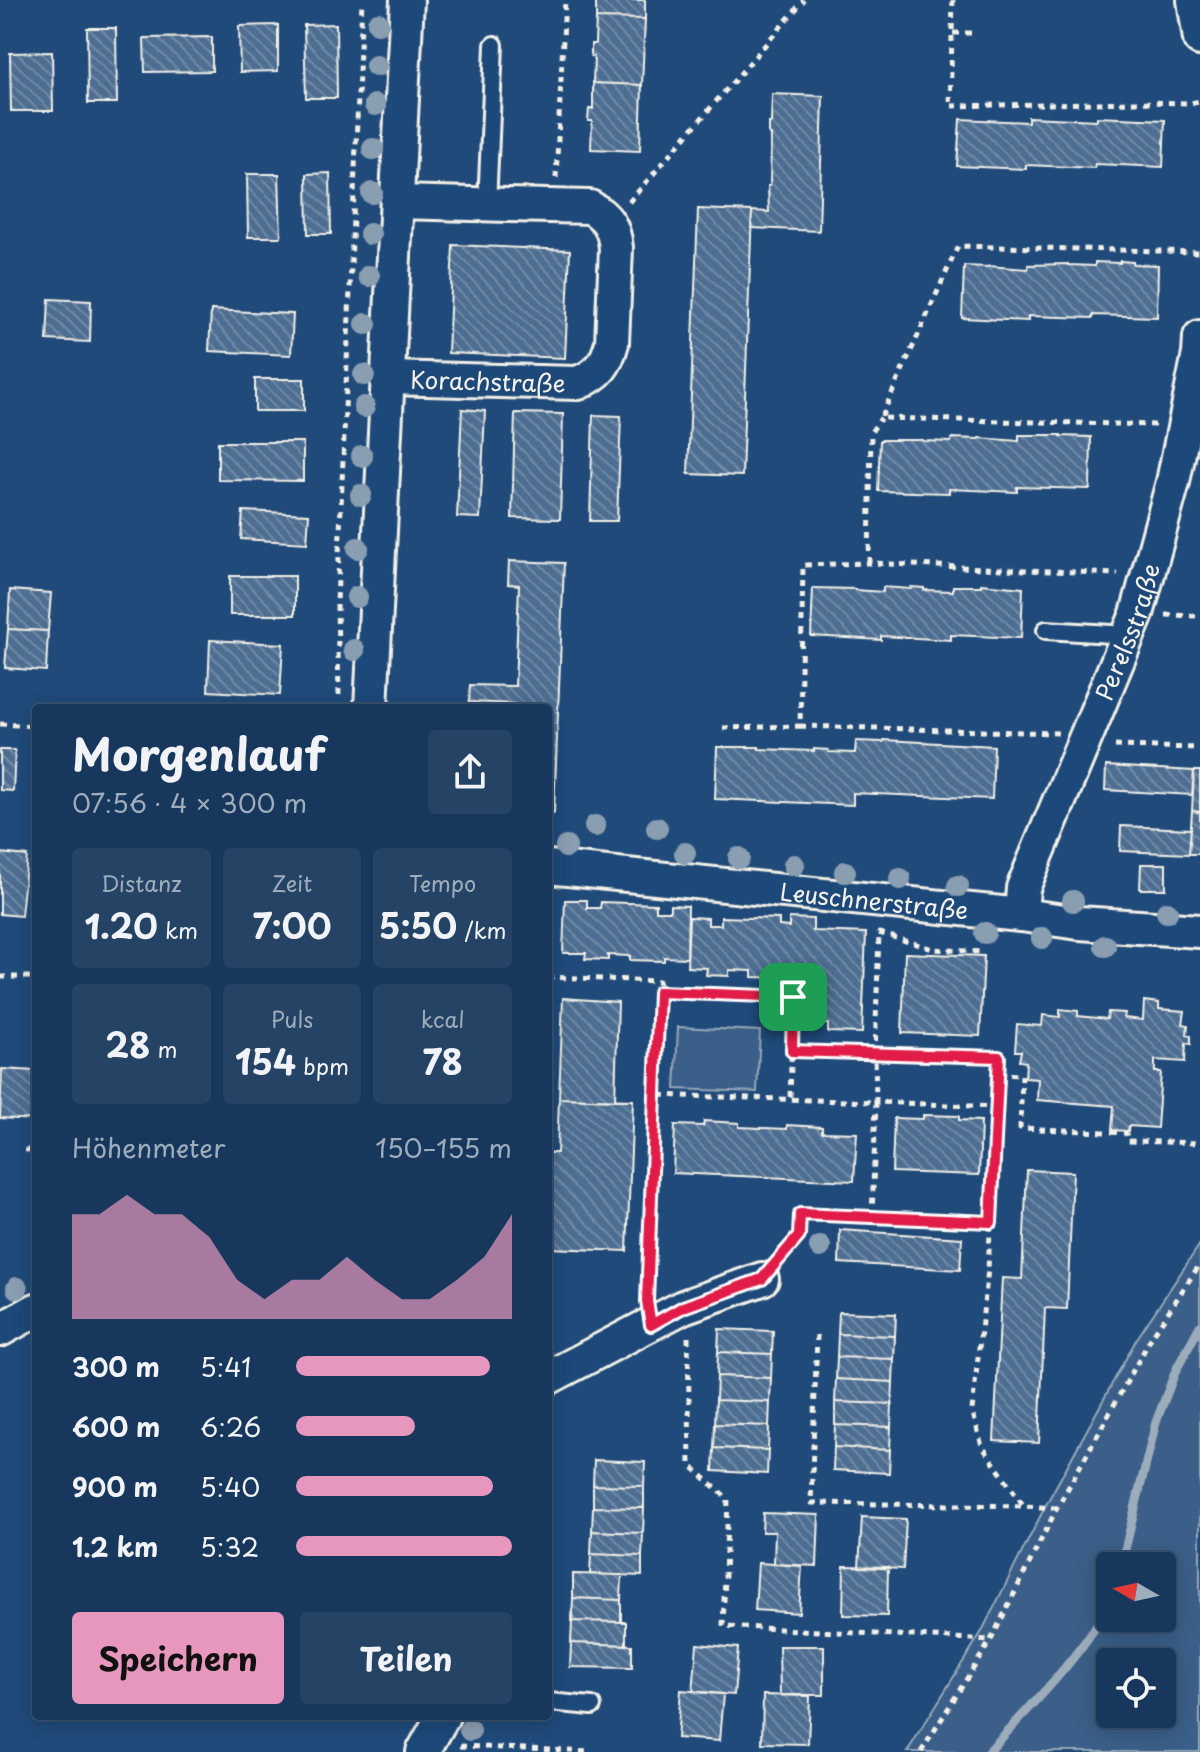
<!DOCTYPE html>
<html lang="de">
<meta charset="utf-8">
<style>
:root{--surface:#17385c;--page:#244365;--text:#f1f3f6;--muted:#9eacbb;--line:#365272;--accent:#e797bd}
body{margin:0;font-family:"Playpen Sans",sans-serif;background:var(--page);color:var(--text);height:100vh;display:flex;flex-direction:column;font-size:30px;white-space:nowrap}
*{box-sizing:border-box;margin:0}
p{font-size:26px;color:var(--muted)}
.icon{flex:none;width:44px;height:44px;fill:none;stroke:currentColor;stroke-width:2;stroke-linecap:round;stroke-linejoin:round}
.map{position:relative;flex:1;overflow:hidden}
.side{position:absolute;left:32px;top:704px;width:520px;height:1016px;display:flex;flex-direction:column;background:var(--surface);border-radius:8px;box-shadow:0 4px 20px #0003,0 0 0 2px var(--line)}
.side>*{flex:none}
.needle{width:52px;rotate:279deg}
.tools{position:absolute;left:1096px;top:1552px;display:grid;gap:16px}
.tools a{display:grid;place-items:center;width:80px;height:80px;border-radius:8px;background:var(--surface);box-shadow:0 4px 20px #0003,0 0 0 2px var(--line);font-size:40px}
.pin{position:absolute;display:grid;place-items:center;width:68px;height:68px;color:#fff;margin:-34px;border-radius:16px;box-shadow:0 4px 12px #0006}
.round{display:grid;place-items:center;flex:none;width:84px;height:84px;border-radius:8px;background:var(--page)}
.overview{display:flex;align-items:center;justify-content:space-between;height:136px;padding:0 40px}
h1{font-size:44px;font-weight:700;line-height:60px}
.metrics{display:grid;grid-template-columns:repeat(3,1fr);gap:12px;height:136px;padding:8px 40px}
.metrics div{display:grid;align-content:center;border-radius:8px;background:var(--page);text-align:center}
.metrics b{font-size:34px;font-weight:700}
.metrics small{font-size:22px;font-weight:400}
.metrics p{font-size:22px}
.chart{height:224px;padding:16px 40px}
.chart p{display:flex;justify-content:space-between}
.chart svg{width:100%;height:144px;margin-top:8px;fill:var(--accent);opacity:.7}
.primary-button{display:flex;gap:16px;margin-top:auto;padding:16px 40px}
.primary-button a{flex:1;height:92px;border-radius:8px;background:var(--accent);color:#111;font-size:32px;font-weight:700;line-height:92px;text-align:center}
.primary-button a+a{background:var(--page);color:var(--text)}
ul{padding:0 40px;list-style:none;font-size:26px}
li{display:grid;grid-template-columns:128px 96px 1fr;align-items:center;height:60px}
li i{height:20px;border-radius:10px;background:var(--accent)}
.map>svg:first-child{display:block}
</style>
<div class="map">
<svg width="1200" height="1752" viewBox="0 0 1200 1752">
<defs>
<pattern id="building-back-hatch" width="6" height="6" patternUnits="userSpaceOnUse" patternTransform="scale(2)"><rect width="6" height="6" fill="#4d6e92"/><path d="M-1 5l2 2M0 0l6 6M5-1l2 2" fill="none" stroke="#708aa6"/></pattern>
</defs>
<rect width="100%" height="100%" fill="#1f4a7a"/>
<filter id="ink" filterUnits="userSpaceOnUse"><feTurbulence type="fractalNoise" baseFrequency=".0125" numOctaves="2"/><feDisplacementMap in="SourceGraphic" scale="16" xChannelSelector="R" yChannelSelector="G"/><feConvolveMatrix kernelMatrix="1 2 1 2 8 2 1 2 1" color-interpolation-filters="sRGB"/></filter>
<g filter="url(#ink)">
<path fill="#3a5f88" stroke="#97a8b8" stroke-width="2" fill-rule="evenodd" d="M678 1027 760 1031 757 1092 675 1089Z
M1200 1244V1752H907L981 1633 1048 1501 1136 1340ZM1110 1566H1162V1618H1110ZM1110 1662H1162V1714H1110Z"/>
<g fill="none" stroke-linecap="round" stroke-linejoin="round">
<path stroke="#9cacbb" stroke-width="9" d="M1121 1566 1156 1422 1176 1370 1200 1326
M988 1752C1030 1708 1081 1656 1110 1603"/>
</g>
<path fill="url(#building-back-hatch)" stroke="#f4f1e8" stroke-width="2" d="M596 0H645V19L596 18Z
M596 18 645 19 642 85 593 83 594 57 591 56V44H595Z
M336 24 337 98H306L304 25Z
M278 25V71L240 72 239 26Z
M87 28H116L117 103H88Z
M212 37V71L145 72 144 38Z
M52 52 53 111H11L10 53Z
M593 83 642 85 640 151 591 149 592 121H588L589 109H593Z
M772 94 823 96 819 231 751 228 752 211 769 212 768 186H770L771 135H769V123H771Z
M1028 117 1097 120V117L1165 120 1163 167 1095 164 1094 168 1026 165V169L957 166 960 119 1028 122Z
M330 173 331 234H308L307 174Z
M247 174H279L281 237H248Z
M698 209 752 211 742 476 688 474Z
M453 245 570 250 565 358 448 353Z
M1120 261 1133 262V264L1158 265 1157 317 1093 315V318L1028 316V321L962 318 964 266 989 267V266L1028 269V265L1068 264V265L1095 266V262L1120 263Z
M49 299 91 301 90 342 47 340Z
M211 310 293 314 291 355 209 351Z
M255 379H304V411H255Z
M462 409 485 411 480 518 457 517Z
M515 413 563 414 560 519 512 518Z
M593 415 621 416 617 521H590Z
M1019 435H1061V436L1091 437 1090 489 1017 487V492L949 489V493L878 491 880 440H923V441L951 442 952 438 978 439 979 438 1019 441Z
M218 442H303V481L218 480Z
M243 511 309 514 307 543 241 539Z
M509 561 564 563 554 813 548 812V708H515V704L469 702 470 685 515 686 519 585 508 584Z
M230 576H295V615H230Z
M981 584 1023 588 1021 638 951 635V640L881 636V640L811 636 813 588 855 589V590L883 592V587L911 589V587L924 588V590L953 591V586H981Z
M10 590 51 593 48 631 8 629Z
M8 629 48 631 46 671 5 668Z
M210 640 283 644 280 695 208 691Z
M884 740 994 746 992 799 853 793V805L715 799 717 747H759V749L814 751V749L828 750V752L855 753 856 741 883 742Z
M0 750H15L13 791 0 790Z
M1106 766 1194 771 1192 795 1105 790Z
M1194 771H1200V812L1192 811Z
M1192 811 1200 812V854H1189Z
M1121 826 1191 829 1189 854 1120 851Z
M0 853 27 856 21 916 0 914Z
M1141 864H1166V889H1140Z
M565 900H587V908H600L601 902 656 904V911H670V905L688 906 687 958 664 957V961L630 960V956L608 955V960L585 959 586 953H563Z
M689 917 708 918V925H721V917L779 919V926L789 927V918L813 919V931L866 933 862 1033 828 1032V1024L814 1023 816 979 806 978V972L785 971V978L752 977V971L729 970V976L706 975 707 968 687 967Z
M905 953 984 956 980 1036 902 1033Z
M563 998 618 1002 615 1100 559 1098Z
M1144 1001 1159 1003V1009L1185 1011 1183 1024 1188 1025 1187 1035 1191 1036V1044L1186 1043 1185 1062 1155 1060V1072H1161L1157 1128 1129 1126 1128 1131 1112 1130 1114 1106 1037 1100 1038 1079 1025 1078 1026 1062 1019 1061 1021 1051H1015L1017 1024 1042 1026 1043 1015 1060 1017V1009L1078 1011V1016L1107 1019 1108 1012 1125 1013 1124 1018 1143 1020Z
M2 1069 36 1071V1120L0 1118Z
M559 1098 633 1100 627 1251 548 1248V1153H557Z
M923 1115 959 1116V1120L981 1121 979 1175 892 1172 894 1118 923 1119Z
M704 1121 739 1123V1127L787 1129V1125L822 1127V1132L857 1133 854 1181 673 1173 675 1125 703 1126Z
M1027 1170 1073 1172 1067 1309 1045 1308 1039 1443 994 1441 1002 1278 1022 1279Z
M840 1230 962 1238 960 1270 839 1263Z
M839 1312 896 1314 895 1336 838 1334Z
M719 1329 773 1331 772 1354 718 1352Z
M838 1334 895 1336 894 1359 837 1357Z
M718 1352 772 1354 771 1378 717 1376Z
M837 1357 894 1359 893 1382 836 1379Z
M717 1376 771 1378 770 1402 716 1400Z
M836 1379 893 1382 892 1404 835 1402Z
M716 1400 770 1402 769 1426 715 1424Z
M835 1402 892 1404 891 1427 835 1425Z
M715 1424 769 1426 768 1450 714 1448Z
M835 1425 891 1427 890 1450 834 1447Z
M834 1447 890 1450 889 1473 833 1470Z
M714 1448 768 1450 767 1474 713 1471Z
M594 1460 645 1462 644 1486 593 1485Z
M593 1485 644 1486V1508L593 1507Z
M593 1507 644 1508 643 1533 592 1531Z
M763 1513 819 1515 817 1566 774 1564 775 1532H762Z
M862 1517 906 1519 903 1569 859 1567Z
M592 1531 643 1533 642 1556 591 1554Z
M591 1554 642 1556V1576L590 1574Z
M758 1563 802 1566 799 1613 755 1610Z
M844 1566 888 1567 887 1616 843 1615Z
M573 1574 622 1575 621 1600 573 1598Z
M573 1598 621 1600V1622L572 1621Z
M572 1621 626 1622V1645L571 1643Z
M571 1643 632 1645V1668L570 1667Z
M697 1644 738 1648 734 1695 693 1692Z
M779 1646H824V1695H780Z
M681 1690 723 1694 719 1741 677 1738Z
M763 1695 810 1696 808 1744 762 1743Z"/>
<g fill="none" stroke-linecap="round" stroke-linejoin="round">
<g stroke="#f4f1e8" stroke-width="22">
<path id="lane" d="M487 205 494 45
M1046 630 1128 635
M548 1702 592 1706"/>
</g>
<g stroke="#f4f1e8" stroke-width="38">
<g id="street">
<path d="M1194 0 1200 39"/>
<path id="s1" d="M388 378 578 383C599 374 606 365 612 343L616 248C614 228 608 217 590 207L397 202"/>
<path d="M371 708 407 0"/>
<path id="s2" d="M548 867 1021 915 1079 923 1200 931"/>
<path id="s3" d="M1021 915 1023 888 1137 614 1173 482 1199 354 1200 337"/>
<path d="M0 1330 36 1310"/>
<path d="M548 1378 683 1307 762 1279"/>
<path d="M423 1752 443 1716"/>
</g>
</g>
<path stroke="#f4f1e8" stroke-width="5" stroke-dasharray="6 6" stroke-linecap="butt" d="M953 0 950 106 1137 102 1190 103 1200 101
M953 33H973
M556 178 565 0
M629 202 804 0
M1155 425 881 418 958 246 1200 252
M869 563 871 432 881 418
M1166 615 1200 616
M339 695 337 604 362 0
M0 724 36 726
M800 726 1058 733
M723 728 800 726 803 565 869 563 1118 574
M1115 746 1200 748
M0 977H36
M548 977 659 981 654 1095
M659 992 793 997 790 1099
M792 1051 875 1054 879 933 933 949 982 952
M997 1107 876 1102 875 1054 999 1057V1074
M25 1150 36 1149
M781 1257 799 1236 800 1214 991 1222
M647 1293 654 1095 876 1102 872 1217
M817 1335 811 1503 1024 1506
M688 1337 690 1465 728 1499 723 1626 991 1640
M1057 1508 1024 1506 982 1446 972 1410 988 1269 999 1074 1022 1075 1020 1128 1126 1133 1128 1141 1200 1143
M460 1746 591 1752
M921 1752 991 1640 1057 1508 1151 1338 1200 1264"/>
<use href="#lane" stroke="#1f4a7a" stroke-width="16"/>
<use href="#street" stroke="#1f4a7a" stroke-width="32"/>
</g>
<g fill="#8a9eb1">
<circle cx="378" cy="23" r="11"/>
<circle cx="376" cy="66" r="11"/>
<circle cx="375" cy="105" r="11"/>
<circle cx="373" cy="149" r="11"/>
<circle cx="372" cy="193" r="11"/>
<circle cx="370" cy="234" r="11"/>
<circle cx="369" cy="276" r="11"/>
<circle cx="366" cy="324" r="11"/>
<circle cx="364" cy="375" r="11"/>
<circle cx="364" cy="407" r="11"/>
<circle cx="362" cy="456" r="11"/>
<circle cx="361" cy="495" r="11"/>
<circle cx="358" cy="548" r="11"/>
<circle cx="357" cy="597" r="11"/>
<circle cx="354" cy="650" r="11"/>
<circle cx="595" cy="826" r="11"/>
<circle cx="657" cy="828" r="11"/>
<circle cx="566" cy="847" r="11"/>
<circle cx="685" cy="853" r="11"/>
<circle cx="739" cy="858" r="11"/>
<circle cx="794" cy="865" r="11"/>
<circle cx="845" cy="872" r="11"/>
<circle cx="900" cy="879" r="11"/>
<circle cx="958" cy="886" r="11"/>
<circle cx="1073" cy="901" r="11"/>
<circle cx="1167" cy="912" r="11"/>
<circle cx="985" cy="933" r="11"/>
<circle cx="1042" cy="938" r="11"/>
<circle cx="1105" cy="946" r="11"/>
<circle cx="820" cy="1247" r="11"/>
<circle cx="17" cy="1288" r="11"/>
<circle cx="470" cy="1730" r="11"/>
</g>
</g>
<g fill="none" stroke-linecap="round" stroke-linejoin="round" filter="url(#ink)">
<g stroke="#fff" stroke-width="16">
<path id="route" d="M659 992 793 997 792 1051 999 1057 991 1222 800 1214 799 1236 762 1279 683 1307 651 1325 647 1301Z"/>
</g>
<use href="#route" stroke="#e11d48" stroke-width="10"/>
</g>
<g text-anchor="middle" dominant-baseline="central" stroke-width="6" stroke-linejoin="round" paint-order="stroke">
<g font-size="24" fill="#f4f1e8" stroke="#1f4a7a">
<text stroke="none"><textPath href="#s1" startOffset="100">Korachstraße</textPath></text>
<text stroke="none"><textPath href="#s3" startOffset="304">Perelsstraße</textPath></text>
<text stroke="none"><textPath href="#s2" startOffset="328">Leuschnerstraße</textPath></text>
</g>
</g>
</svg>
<div class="tools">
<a><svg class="needle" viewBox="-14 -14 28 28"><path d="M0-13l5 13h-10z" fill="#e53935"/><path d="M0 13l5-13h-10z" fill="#9eacbb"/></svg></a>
<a><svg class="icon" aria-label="locate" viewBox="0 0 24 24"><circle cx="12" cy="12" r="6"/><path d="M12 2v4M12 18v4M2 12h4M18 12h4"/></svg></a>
</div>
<div class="pin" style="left:793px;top:997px;background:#1e9e55"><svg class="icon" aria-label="arrive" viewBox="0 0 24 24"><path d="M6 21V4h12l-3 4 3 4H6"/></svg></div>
<section class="side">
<div class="overview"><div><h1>Morgenlauf</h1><p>07:56 · 4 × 300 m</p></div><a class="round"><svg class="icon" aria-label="share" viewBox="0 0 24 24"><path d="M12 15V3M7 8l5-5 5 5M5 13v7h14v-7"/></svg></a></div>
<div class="metrics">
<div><p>Distanz</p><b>1.20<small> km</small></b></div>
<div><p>Zeit</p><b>7:00</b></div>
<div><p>Tempo</p><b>5:50<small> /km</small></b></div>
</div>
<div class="metrics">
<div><b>28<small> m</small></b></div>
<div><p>Puls</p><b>154<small> bpm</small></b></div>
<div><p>kcal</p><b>78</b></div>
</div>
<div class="chart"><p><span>Höhenmeter</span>150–155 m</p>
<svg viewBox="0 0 160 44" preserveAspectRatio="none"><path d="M0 44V12L10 12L20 6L30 12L40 12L50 19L60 32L70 38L80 32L90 32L100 25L110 32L120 38L130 38L140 32L150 25L160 12V44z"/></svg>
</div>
<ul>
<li><b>300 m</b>5:41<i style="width:90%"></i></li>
<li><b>600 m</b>6:26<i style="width:55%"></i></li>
<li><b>900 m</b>5:40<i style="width:91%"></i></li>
<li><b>1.2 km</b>5:32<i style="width:100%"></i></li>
</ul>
<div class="primary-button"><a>Speichern</a><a>Teilen</a></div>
</section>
</div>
